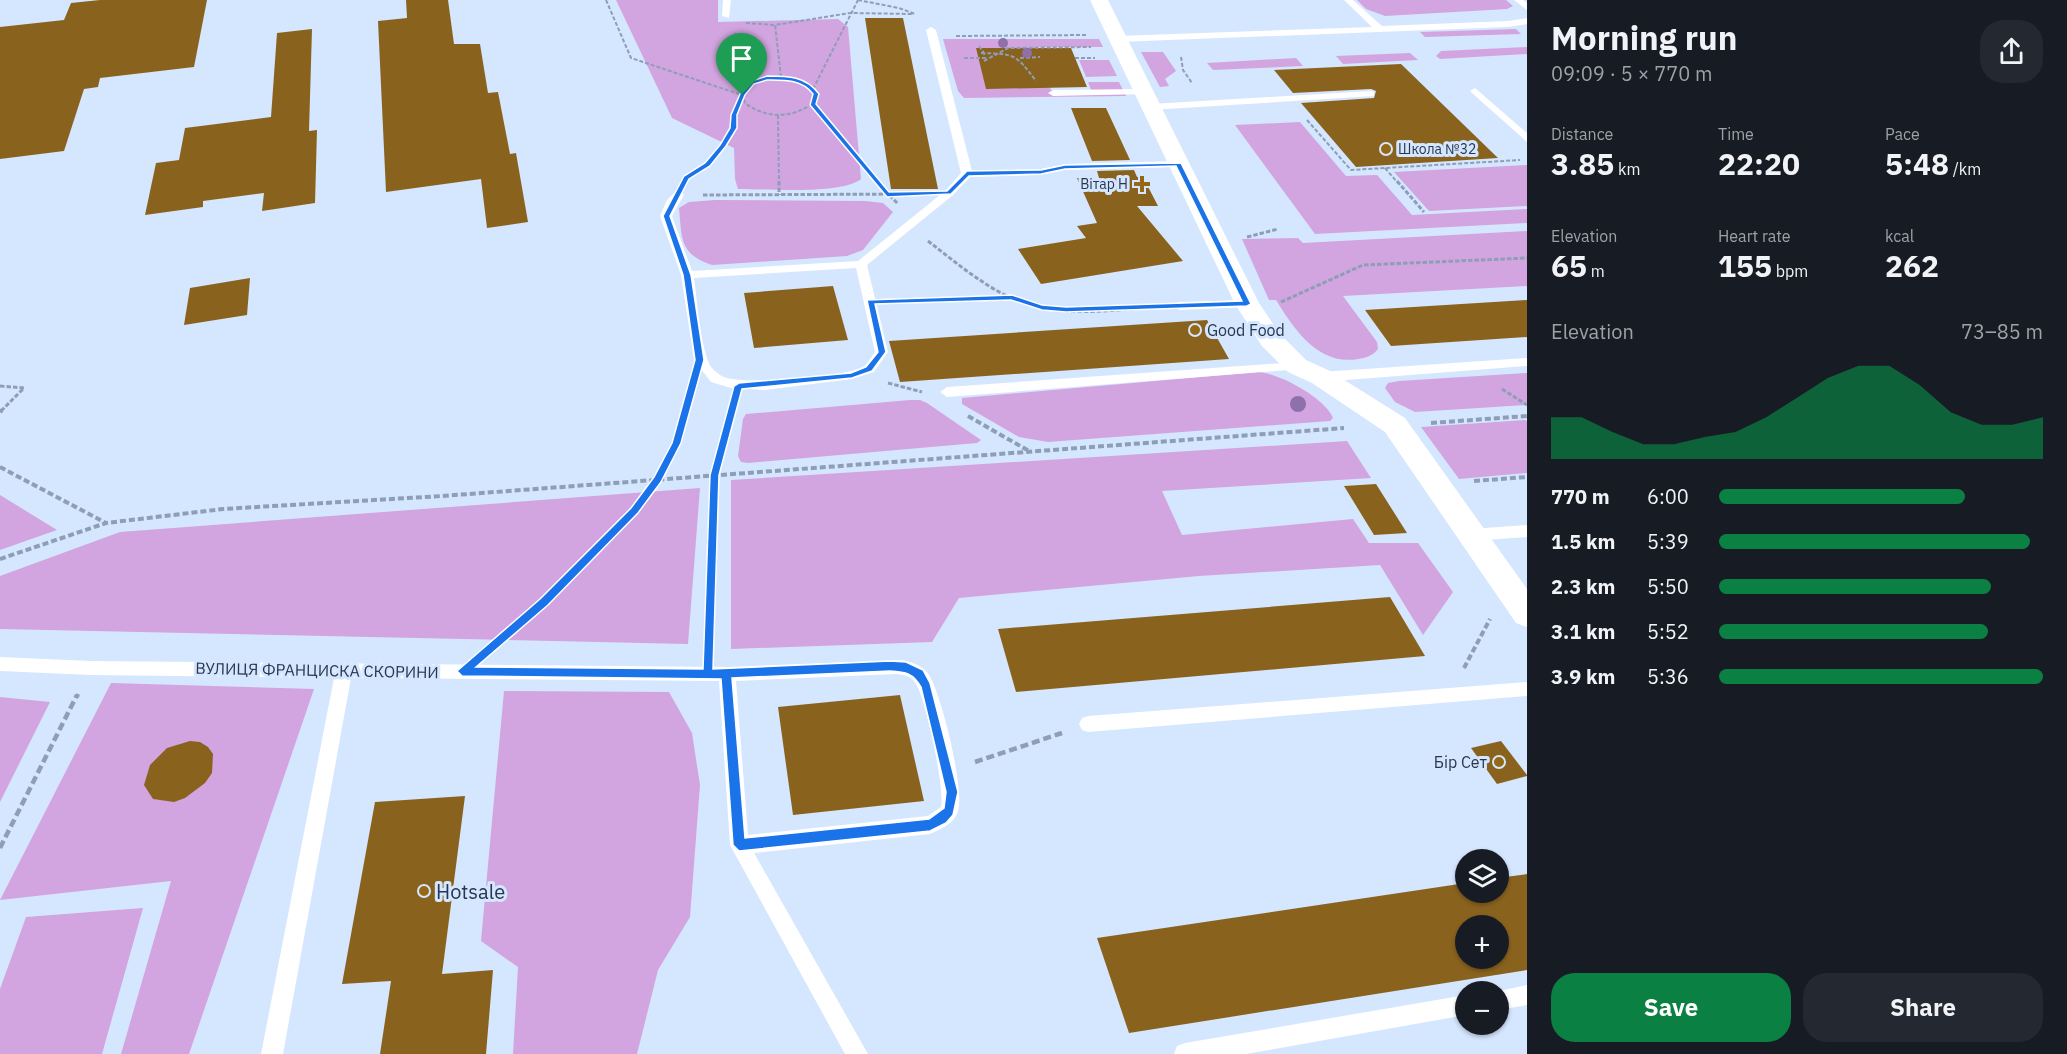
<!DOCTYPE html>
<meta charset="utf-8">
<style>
:root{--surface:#171b24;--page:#242831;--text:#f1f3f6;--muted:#9ea1a6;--accent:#0b8043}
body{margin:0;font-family:"IBM Plex Sans",sans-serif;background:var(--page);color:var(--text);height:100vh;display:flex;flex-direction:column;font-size:22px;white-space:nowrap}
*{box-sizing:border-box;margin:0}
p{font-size:20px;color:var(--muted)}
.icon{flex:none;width:33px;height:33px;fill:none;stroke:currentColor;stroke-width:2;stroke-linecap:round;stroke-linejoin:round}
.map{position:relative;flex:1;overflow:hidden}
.drawer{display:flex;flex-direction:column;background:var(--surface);width:540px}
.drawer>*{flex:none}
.controls{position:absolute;left:1455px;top:849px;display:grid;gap:12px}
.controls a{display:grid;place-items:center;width:54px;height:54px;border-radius:50%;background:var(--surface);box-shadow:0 2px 4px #0004;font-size:30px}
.pin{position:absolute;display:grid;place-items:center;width:51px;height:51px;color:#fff;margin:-62px -26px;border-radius:50% 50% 50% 0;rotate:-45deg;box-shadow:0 0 6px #0007}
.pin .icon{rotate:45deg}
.round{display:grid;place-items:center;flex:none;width:63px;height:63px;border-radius:24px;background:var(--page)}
.headline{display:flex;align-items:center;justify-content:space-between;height:102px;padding:0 24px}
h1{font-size:33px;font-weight:700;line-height:45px}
.figures{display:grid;grid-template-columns:repeat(3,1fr);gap:9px;height:102px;padding:6px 24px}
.figures div{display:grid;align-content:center}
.figures b{font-size:30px;font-weight:700}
.figures small{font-size:16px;font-weight:400}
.figures p{font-size:16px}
.chart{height:168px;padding:12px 24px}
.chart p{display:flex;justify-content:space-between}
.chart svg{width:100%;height:108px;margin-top:6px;fill:var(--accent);opacity:.7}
.action{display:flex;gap:12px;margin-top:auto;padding:12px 24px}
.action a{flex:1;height:69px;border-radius:24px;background:var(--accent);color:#fff;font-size:24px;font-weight:700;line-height:69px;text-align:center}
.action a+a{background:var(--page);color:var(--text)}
ul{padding:0 24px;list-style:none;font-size:20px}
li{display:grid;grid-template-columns:96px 72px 1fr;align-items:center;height:45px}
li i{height:15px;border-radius:8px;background:var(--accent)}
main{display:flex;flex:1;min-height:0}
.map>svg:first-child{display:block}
</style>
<main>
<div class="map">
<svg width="1527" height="1054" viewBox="0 0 1527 1054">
<rect width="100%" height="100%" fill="#d5e6ff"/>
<path fill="#d2a5e0" d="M616 0H718V22L838 19 848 27 861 179C841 195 766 189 738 189L735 179 734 148 672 118Z
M1357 0H1506L1513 6 1507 9 1385 16 1366 9Z
M1516 29 1521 34 1425 37 1420 32Z
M943 39H1099L1103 47H1035L1051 90H1091L1088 82H1119L1126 96 964 98 958 91Z
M1527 47V54L1440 59 1436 56 1441 51Z
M1141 52H1163L1176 71 1165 79 1169 86 1160 87Z
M1410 53 1418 60 1343 64 1336 56Z
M1296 58 1303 66 1213 70 1207 63Z
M1079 60H1109L1117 76 1086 77Z
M1300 122 1346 176 1377 175 1412 215 1527 209V223L1315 234 1235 125Z
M1527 165V206L1429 211 1394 172Z
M715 200 865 201 883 203 893 212 863 250 847 256 712 265C679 254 682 238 679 208L689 202Z
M1527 231V286L1343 296 1377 342 1378 349C1372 356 1366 358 1358 359 1318 366 1294 329 1276 300H1269L1242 239 1298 238 1303 243Z
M1258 372C1279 373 1325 398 1333 418L1330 421 1048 442 1019 437 962 404V398Z
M1527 373V405L1415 412 1395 402 1385 388 1388 383 1399 381Z
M910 400H920L927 403 981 440 977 443 748 463 741 462 738 456 743 419 746 414Z
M1525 420 1527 421V473L1459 479 1421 427Z
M1347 441 1371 478 1162 491 1182 535 1353 519 1369 543H1418L1453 592 1423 635 1380 565 1199 576 959 598 932 642 731 649V480Z
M700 488 688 644 0 629V576L120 532Z
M0 495 57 530 0 550Z
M111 683 314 689 189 1054H121L171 881 0 900Z
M504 691 669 692 692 733 700 785 690 917 658 970 637 1054H513L518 967 481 941Z
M0 697 50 702 0 802Z
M143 908 102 1054H0V989L26 917Z"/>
<path fill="#89631e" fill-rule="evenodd" d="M100 0H207L194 67 100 78 98 87 84 89 64 151 0 159V27L64 20 71 3Z
M406 0H448L454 44H480L488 93 498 92 510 154 516 153 528 222 487 228 481 179 386 192 378 21 407 18Z
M865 18H903L938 189H891Z
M312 29 309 131 317 130 315 203 262 211 264 193 203 201V207L145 215 156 163 179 160 185 128 271 117 277 33Z
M976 48H1071L1087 87 986 89Z
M1401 64 1498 158 1356 167 1301 103 1374 98 1376 91 1371 89 1293 93 1274 70Z
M1071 108H1106L1130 160 1092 161Z
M1134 170 1137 177H1143L1158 206H1137L1183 261 1041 284 1018 249 1086 238 1077 226 1097 223 1077 178H1099L1097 171Z
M250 278 247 315 184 325 190 288Z
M833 286 848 340 754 348 744 293Z
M1527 300V337L1391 346 1365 310Z
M1207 320 1229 359 900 382 889 341Z
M1376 484 1407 533 1374 535 1344 486Z
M1390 597 1425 656 1016 692 998 629Z
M900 695 924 801 793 815 778 707Z
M190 741 200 742 208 747 213 754 212 773 205 783 185 798 174 802 153 799 144 785 150 765 167 748Z
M1501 741 1527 775V776L1497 784 1471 748Z
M465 796 442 974 493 970 486 1054H380L391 981 342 984 375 802Z
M1527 874V970L1129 1033 1097 938 1466 883V892H1498V878ZM1466 926H1498V958H1466Z"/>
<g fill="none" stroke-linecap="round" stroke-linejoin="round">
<path stroke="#8d9eb6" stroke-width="2" stroke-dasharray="4 2" stroke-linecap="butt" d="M606 0 631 58 742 95
M858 0 899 8 915 14
M746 23 775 25
M735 33 749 85
M956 36 1086 35
M979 46 984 53
M981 53C1015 54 1016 54 1036 81
M1181 57 1183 70 1192 83
M964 58H985L984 53
M1020 58 1040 57
M1075 58H1095
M984 61 1008 48 1091 47
M778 77C793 78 807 80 816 94L814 102C793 119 766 119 745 103L742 93C751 81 764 78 778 77Z
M781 77 775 25 850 13 912 14
M813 89 858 0
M812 104 877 183
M778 115 779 183
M1307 120 1351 170 1520 160
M1385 168 1398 183
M688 176C707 165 725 150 734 129 738 118 735 109 742 97"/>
<path stroke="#8d9eb6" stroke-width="3" stroke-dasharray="4.5 2" stroke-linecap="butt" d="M779 181V195
M876 181 898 204
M1397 181 1424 212
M703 195 908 194
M1247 237 1278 229
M928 241C954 261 981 284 1011 298 1056 319 1109 310 1156 307
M895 301 1011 298
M1281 302 1363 265 1527 258
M888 383 922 392
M0 386 24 388 1 411
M1502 389 1527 405
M686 411 692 390
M732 411 733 407"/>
<path stroke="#8d9eb6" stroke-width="4" stroke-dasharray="6 3" stroke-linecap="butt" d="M0 412 2 410
M968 416 1029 451
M1431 423 1527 416
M0 467 106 523
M1474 481 1527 477
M0 559 106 523 223 509 442 496 1344 428
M493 646C557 591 640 521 676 445 681 434 683 421 686 410
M709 649 715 475 732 410
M1464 668 1490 619
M77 697 78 694"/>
<path stroke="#8d9eb6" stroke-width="4.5" stroke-dasharray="8 4" stroke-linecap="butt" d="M975 762 1062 733
M0 848 77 695"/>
<path fill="#fff" fill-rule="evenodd" d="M723 0H731L729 18 722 16Z
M1344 0H1353L1382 26 1508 21 1527 18V24L1508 27 1118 42 1113 39 1118 36 1372 27Z
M1514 0H1523L1527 3V10Z
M931 27 936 30 972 171 1041 169 1065 164 1179 161 1184 164 1179 167 1065 170 1041 175 970 177 953 195 867 265 888 352 874 372 852 379 765 390 731 388 711 382 694 360 681 275 660 216 667 200 674 193H682L684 195 672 216 692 271 858 261 945 191 961 173 926 30ZM856 268 875 352C872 356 868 363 864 366 847 378 753 383 732 379 724 378 717 374 712 368 701 354 697 298 694 278Z
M1475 88 1527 133V142L1472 93 1470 91Z
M1144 89 1149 92 1147 94 1053 96 1048 93 1053 90Z
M1371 91 1374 92V96L1151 110 1146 107 1151 104Z
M1247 300 1251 301 1253 304 1251 307 1179 310 1173 306 1179 302Z
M1527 358V366L1321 382 1314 377 1321 372Z
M1297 362 1304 366 1302 369 947 397 940 392 947 387Z
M1527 525V537L1472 541 1467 539 1464 535 1467 531 1472 529Z
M0 657 91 661 727 667 902 660C911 662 921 665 927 672 941 690 965 790 958 811 954 824 941 829 930 834L754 853 868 1054H845L730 845 719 681 351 678 283 1054H261L334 678 91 675 0 671ZM896 674C905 675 912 676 916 684 926 700 945 789 941 807L928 816 748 835 736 681Z
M1527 682V696L1088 732 1082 730 1079 724 1082 718 1088 716Z
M1527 985V1005L1498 1010V992H1494Z
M1466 995V1015L1246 1054H1174L1177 1046 1185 1043Z"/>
<path fill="#fff" fill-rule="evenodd" d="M1090 0H1108L1259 303 1280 334 1306 360 1330 371 1405 418 1527 589V627L1516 623 1385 432 1312 383 1288 372 1262 346 1235 304Z"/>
</g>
<g fill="#8e71aa">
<circle cx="1003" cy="43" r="5"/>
<circle cx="1027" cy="53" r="5"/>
<circle cx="1298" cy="404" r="8"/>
</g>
<path fill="#1a73e8" stroke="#fff" stroke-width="1.5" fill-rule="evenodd" d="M767 76C788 76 806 76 819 94L816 104 889 192 947 191 967 171 1041 170 1065 165 1181 163 1251 304 1247 306 1066 312 1042 310 1011 300 875 304 886 352 872 371 852 378 742 389 719 475 713 669 890 661 906 662 923 670 930 683 958 792 953 815 946 823 930 831 739 851 733 845 721 679 462 676 457 671 540 599 631 508 654 477 672 443 695 360 683 275 663 216 684 176 705 163 720 145 730 128 731 115 740 94 749 82ZM767 80C784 80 802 79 813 94L810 105 887 197 951 194 969 176 1041 174 1065 169 1176 166 1242 301 1066 307 1042 305 1012 295 867 300 878 352 866 367 851 373 739 383 734 386 710 475 703 669 476 667 548 605 638 513 661 482 681 443 704 360 691 275 670 216 689 179 710 166 726 146 737 128V115L745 95 754 84ZM890 671C906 672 913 673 921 687L946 792 944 808 929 819 745 838 732 678Z"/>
<g fill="#946814" stroke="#d5e6ff" stroke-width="2">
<circle cx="1386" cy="149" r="6"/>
<path d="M1139 175h6v6h6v6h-6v6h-6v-6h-6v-6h6z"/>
<circle cx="1195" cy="330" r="6"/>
<circle cx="1499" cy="762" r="6"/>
<circle cx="424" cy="891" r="6"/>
</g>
<g text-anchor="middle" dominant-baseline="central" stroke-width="6" stroke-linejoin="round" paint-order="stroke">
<g font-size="14" fill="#27374f" stroke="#d5e6ff" text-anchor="start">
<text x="1398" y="149">Школа №32</text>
<text x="1128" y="184" text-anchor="end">Вітар Н</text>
</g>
<g font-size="16" fill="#27374f" stroke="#d5e6ff" text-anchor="start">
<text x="1207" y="330">Good Food</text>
<text x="1487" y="762" text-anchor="end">Бір Сет</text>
</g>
<g font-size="16" fill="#27374f" stroke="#d5e6ff">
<text transform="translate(317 670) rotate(1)">ВУЛИЦЯ ФРАНЦИСКА СКОРИНИ</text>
</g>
<g font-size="20" fill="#27374f" stroke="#d5e6ff" text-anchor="start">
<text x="436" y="891">Hotsale</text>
</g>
</g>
</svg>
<div class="controls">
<a><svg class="icon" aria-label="layers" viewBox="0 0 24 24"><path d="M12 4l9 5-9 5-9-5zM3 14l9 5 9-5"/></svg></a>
<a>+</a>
<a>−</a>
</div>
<div class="pin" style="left:742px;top:95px;background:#1e9e55"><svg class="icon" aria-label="arrive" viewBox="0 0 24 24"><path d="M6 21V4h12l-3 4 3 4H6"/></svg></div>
</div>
<section class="drawer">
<div class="headline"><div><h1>Morning run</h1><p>09:09 · 5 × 770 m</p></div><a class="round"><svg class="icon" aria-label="share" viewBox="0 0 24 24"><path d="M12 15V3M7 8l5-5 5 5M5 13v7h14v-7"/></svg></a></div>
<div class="figures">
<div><p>Distance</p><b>3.85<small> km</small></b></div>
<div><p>Time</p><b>22:20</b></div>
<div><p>Pace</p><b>5:48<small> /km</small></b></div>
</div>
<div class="figures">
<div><p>Elevation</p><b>65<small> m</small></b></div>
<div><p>Heart rate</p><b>155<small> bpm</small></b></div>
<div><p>kcal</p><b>262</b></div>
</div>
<div class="chart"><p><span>Elevation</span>73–85 m</p>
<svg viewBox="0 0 160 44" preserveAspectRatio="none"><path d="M0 44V27L10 27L20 33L30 38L40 38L50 35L60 33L70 27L80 19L90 11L100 6L110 6L120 14L130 25L140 30L150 30L160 27V44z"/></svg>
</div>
<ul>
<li><b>770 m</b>6:00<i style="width:76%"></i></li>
<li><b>1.5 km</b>5:39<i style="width:96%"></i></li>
<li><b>2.3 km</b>5:50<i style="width:84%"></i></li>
<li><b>3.1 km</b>5:52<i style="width:83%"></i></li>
<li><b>3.9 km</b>5:36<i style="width:100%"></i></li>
</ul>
<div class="action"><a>Save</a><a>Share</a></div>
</section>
</main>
